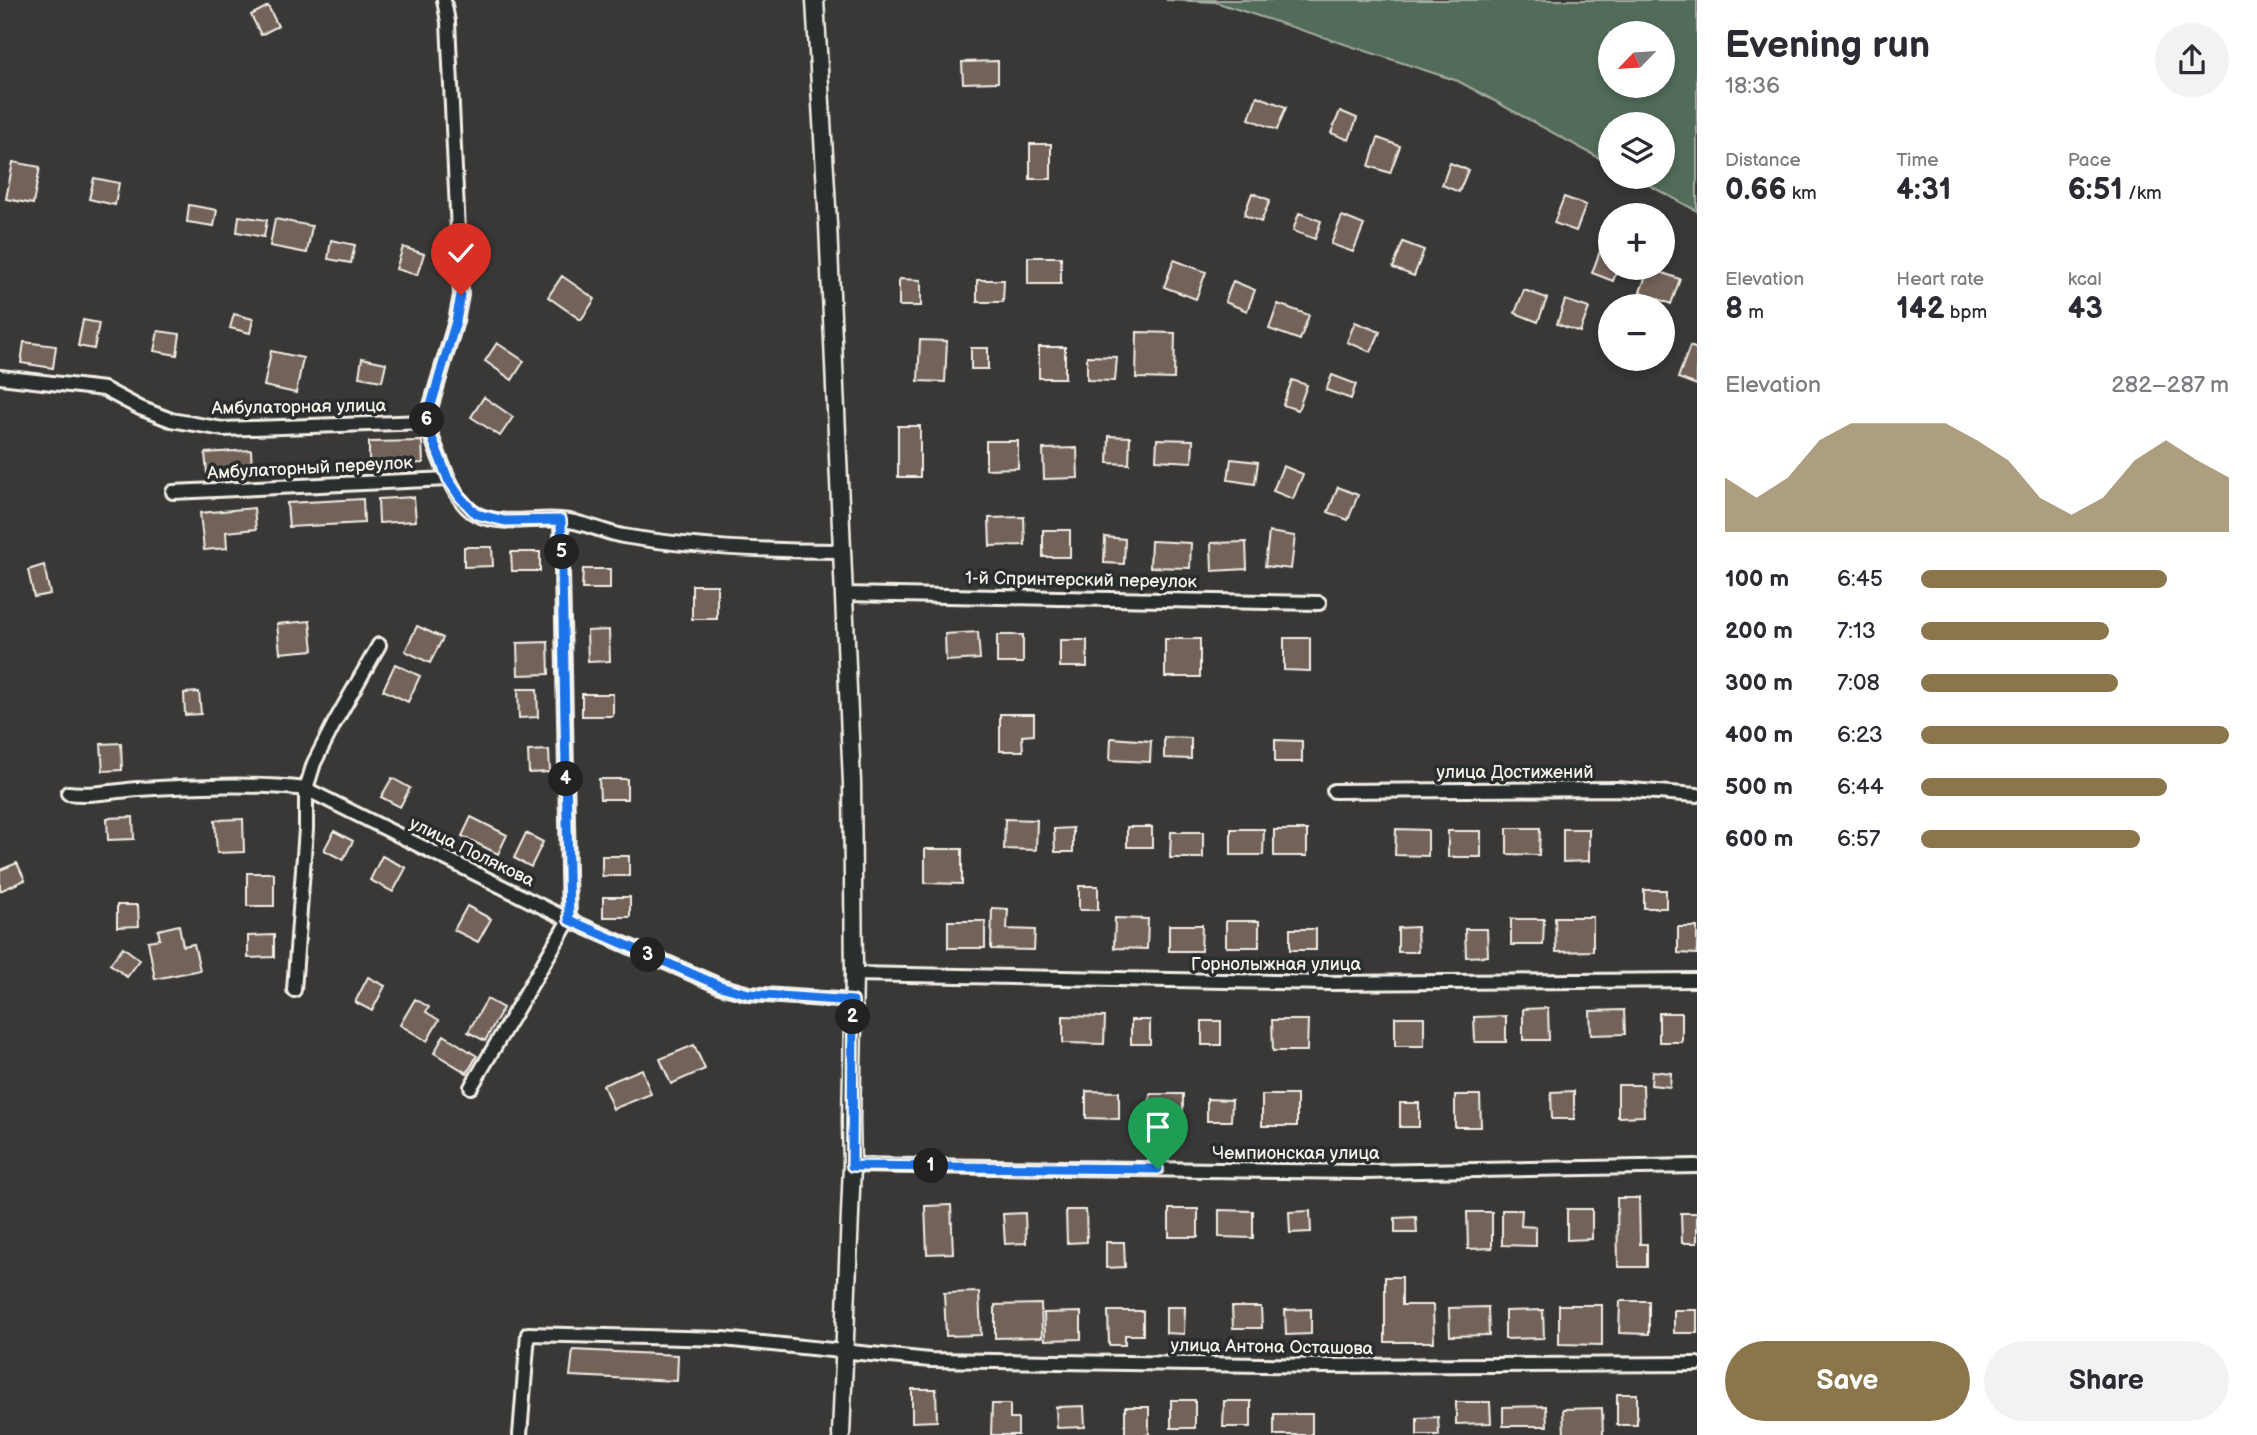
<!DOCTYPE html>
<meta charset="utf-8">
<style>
:root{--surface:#fff;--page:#f2f2f3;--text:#2b2b33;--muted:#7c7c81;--accent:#8a764a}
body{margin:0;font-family:"Balsamiq Sans",sans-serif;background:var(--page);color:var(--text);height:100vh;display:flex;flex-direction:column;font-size:26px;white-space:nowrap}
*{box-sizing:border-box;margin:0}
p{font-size:23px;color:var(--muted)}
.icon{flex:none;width:38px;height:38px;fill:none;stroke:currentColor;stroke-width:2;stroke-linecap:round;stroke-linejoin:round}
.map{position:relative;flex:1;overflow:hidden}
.details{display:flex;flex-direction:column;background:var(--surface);width:560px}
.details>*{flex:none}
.needle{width:46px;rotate:245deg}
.buttons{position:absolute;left:1598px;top:21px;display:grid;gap:14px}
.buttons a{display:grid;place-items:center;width:77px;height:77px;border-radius:50%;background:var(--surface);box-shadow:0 4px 10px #0003;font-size:35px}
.pin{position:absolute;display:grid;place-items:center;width:60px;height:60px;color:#fff;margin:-72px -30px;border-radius:50% 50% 50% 0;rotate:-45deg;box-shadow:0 0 7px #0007}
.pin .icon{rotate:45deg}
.km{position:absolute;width:35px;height:35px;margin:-18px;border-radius:50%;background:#222;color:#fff;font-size:19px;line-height:35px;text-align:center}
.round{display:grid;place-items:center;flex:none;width:74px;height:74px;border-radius:37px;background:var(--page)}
.overview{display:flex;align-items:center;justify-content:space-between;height:119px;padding:0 28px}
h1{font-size:38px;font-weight:800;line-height:52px}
.figures{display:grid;grid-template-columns:repeat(3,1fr);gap:10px;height:119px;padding:7px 28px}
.figures div{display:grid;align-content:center}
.figures b{font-size:30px;font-weight:800}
.figures small{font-size:19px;font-weight:400}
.figures p{font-size:19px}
.chart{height:196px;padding:14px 28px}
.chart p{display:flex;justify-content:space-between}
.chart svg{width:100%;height:126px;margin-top:7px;fill:var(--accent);opacity:.7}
.cta{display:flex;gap:14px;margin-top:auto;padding:14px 28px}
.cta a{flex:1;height:80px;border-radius:42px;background:var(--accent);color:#fff;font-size:28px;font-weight:800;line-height:80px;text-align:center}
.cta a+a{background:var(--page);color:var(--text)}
ul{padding:0 28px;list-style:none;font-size:23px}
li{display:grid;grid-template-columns:112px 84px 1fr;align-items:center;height:52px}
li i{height:18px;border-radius:9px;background:var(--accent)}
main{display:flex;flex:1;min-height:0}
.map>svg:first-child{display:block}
</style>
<main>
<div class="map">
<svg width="1697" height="1435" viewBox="0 0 1697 1435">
<rect width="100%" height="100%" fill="#393837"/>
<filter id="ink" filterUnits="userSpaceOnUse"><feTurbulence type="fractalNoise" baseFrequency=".0143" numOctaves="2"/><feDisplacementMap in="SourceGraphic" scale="14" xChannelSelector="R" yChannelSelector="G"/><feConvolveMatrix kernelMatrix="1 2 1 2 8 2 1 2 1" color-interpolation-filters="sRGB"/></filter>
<g filter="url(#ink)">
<path fill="#536c5a" stroke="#a4aea1" stroke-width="2" fill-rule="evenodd" d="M1166 0H1697V211L1634 177H1662V124H1610V164L1458 81 1215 2ZM1610 33H1662V86H1610Z"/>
<path fill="#73625a" stroke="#f4f1e8" stroke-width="2" d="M268 6 278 26 261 35 251 15Z
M998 61V82L963 83 962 62Z
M1257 96 1286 107 1277 130 1249 119Z
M1340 111 1357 118 1349 140 1331 133Z
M1378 138 1400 146 1390 173 1369 166Z
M1030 144H1051V179H1030Z
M13 162 40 167 33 204 6 199Z
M1450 163 1468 170 1459 192 1442 185Z
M94 178 119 183 115 205 89 199Z
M1252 193 1270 200 1261 222 1244 215Z
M1564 197 1586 205 1576 231 1554 223Z
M189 205 217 210 214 226 187 222Z
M1299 213 1321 221 1315 239 1293 231Z
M239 216 267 220 264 237 237 232Z
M1342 216 1364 225 1353 252 1331 244Z
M275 219 312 226 307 253 270 246Z
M1610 224V268H1618L1613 281 1592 273Z
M331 240 355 245 351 263 328 259Z
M1403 242 1424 250 1414 276 1393 268Z
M403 247 424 254 417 275 396 269Z
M1028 257H1061V284H1028Z
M1174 260 1206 272 1196 299 1164 287Z
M1649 268 1680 279 1671 304 1640 292Z
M562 276 595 299 581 320 548 297Z
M899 279 921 280V306H899Z
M977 280H1004L1003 302H977Z
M1233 281 1255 290 1247 311 1225 302Z
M1524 290 1547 298 1538 322 1515 313Z
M1565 300 1589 308 1580 332 1557 324Z
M1278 304 1309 315 1300 340 1269 329Z
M234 314 253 319 250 333 230 328Z
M83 320 99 323 94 349 78 346Z
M1355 322 1380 332 1371 352 1347 342Z
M158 331 180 334 177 355 154 351Z
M1137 332 1175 333 1174 379 1136 378Z
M920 340 947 341 945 382 918 381Z
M24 342 56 346 53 368 21 363Z
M497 343 524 361 512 380 485 361Z
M1690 346 1697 349V385L1678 378Z
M1039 347H1065V378H1039Z
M971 348H988V369H971Z
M271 351 303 358 296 393 264 386Z
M1087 356 1117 357 1115 381 1087 380Z
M362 358 386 363 382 381 359 377Z
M1332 375 1356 384 1351 399 1326 390Z
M1292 380 1307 385 1298 410 1283 405Z
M484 397 513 417 500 436 471 417Z
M898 426H920V477H898Z
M1109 436 1130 437 1129 464 1108 463Z
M1157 439 1193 440 1192 462 1156 460Z
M422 441 423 463 369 465V442Z
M986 441H1018V468L986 469Z
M1077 448 1078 478 1044 479 1043 449Z
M251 450 252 470 207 473 205 453Z
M1231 459 1258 462 1255 484 1228 480Z
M1283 466 1303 474 1293 499 1273 491Z
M1338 487 1358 495 1348 520 1328 512Z
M414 497 416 521 379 523 378 499Z
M363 499 364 523 289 527 287 503Z
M254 508 256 529 226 532 227 548 204 550 200 513Z
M1024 517 1025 545 990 546 989 518Z
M1043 530H1070V557H1043Z
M1269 532 1295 536 1291 569 1265 566Z
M1105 537 1125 539 1124 564 1104 563Z
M1151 541 1191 543 1190 568 1150 567Z
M1246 542 1247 569 1212 571 1211 543Z
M464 547H492L493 566 464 567Z
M511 552H540V571H512Z
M44 565 50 594 34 597 28 570Z
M583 569H610V589H582Z
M692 585H717V619H692Z
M310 621 313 650 280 653 277 624Z
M417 626 443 638 430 663 405 651Z
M609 630 610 661 588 662 587 631Z
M978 632 980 659 946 661 945 634Z
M997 635H1023V663H997Z
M1284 638H1310V671L1284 670Z
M1165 639H1200V677H1165Z
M1060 640H1087V667H1060Z
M548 642 549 674 518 675 517 643Z
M395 664 420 676 408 702 383 690Z
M518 689H537L538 717 519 718Z
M199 692 201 714 185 715 184 693Z
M582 694H613V716H582Z
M1000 714H1034V735L1022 736 1023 751H1000Z
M1164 737 1191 738V759L1164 758Z
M1111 738 1151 741 1150 762 1110 760Z
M1275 740 1302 741V762H1275Z
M121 743 122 770 103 771 101 744Z
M549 750 550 772 529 773 528 751Z
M392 778 410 788 400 807 381 797Z
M599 779H627V799H600Z
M133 817 134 839 108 840 107 818Z
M471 817 507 835 498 854 462 836Z
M243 819 244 852 217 853 215 820Z
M1005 819 1037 820 1036 850 1004 849Z
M1127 827H1152V847H1127Z
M1073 828V852H1055L1054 829Z
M1507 828H1540L1539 855 1507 854Z
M1231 829H1264L1263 855H1231Z
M1396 829 1428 830V856L1395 855Z
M1563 829H1589V861L1563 862Z
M1274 830H1307V856H1274Z
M334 831 353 841 343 860 324 850Z
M1448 831H1481V857H1448Z
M1171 832H1203V858H1170Z
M526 833 543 842 531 867 514 858Z
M925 849H962V884L925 883Z
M382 856 406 868 393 892 370 880Z
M602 856H629V876H602Z
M17 863 25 880 0 891V870Z
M247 873H274V906H247Z
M1079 886H1098V910H1079Z
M1644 890H1666V908H1644Z
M603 897H630V917H603Z
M117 905H138L139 926 117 927Z
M467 906 491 919 478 942 454 930Z
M992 908 1008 909 1007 929 1035 930 1034 950 991 949Z
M1555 917H1593V951L1556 952Z
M1115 918 1148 919 1147 949 1114 948Z
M1511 919H1544L1543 945H1511Z
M948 921H985V948H948Z
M1226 921H1259V947H1226Z
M179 925 183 946 194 944 200 970 155 979 148 941 160 939 158 930Z
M1169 925H1202L1201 951H1169Z
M1417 927 1418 952H1398V928Z
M1678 927H1697V954L1678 953Z
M1290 929H1316V950H1290Z
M1465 929H1487L1488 956 1466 957Z
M274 935V957L248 958V936Z
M123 947 140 960 127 977 110 964Z
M368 977 385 986 372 1011 355 1002Z
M415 999 429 1007 426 1012 439 1020 427 1041 400 1025Z
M487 999 503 1008 485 1041 468 1032Z
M1548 1008 1549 1040H1523V1009Z
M1624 1010 1625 1034 1591 1035 1590 1011Z
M1659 1013H1682V1042H1659Z
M1063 1016 1105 1017 1104 1044 1063 1043Z
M1506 1016V1042H1475L1474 1017Z
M1395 1017H1424V1046H1395Z
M1131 1020H1150V1044H1131Z
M1272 1020H1308L1307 1051H1273Z
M1202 1021H1221V1045H1202Z
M444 1035 477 1056 467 1073 434 1053Z
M694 1045 705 1069 671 1084 660 1059Z
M642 1069 651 1094 613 1109 603 1085Z
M1652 1071 1671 1073 1670 1087 1651 1085Z
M1618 1085H1643L1644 1116 1618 1117Z
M1086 1091 1119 1092V1119L1086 1118Z
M1574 1091V1119H1552L1551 1092Z
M1150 1094H1183V1121H1149Z
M1262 1095H1297V1126H1262Z
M1455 1095H1480L1481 1127H1455Z
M1207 1099 1232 1100 1231 1121H1207Z
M1400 1103H1419V1127H1400Z
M1617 1198H1639L1640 1244H1647V1267H1618Z
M951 1205 953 1253 927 1254 925 1206Z
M1169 1209H1198V1237H1169Z
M1567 1209H1592V1239L1567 1240Z
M1066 1210H1086L1087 1242 1067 1243Z
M1219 1210 1253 1211V1238L1219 1237Z
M1502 1210H1522L1521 1226 1536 1227V1246L1502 1245Z
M1310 1211 1311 1232 1290 1233 1289 1212Z
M1467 1212H1492V1248L1468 1249Z
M1025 1213 1026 1243 1005 1244 1003 1214Z
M1681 1213H1697V1243H1682Z
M1416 1217 1417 1233H1395V1218Z
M1106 1242H1124L1125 1267 1106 1268Z
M1385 1277H1402V1305H1433L1434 1342H1385Z
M979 1292 981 1335 946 1336 944 1293Z
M1620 1301H1649V1334L1619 1333Z
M1041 1304 1042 1337 995 1338V1305Z
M1559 1305H1602V1345L1559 1344Z
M1166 1307H1185L1184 1334 1166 1333Z
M1232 1307H1261L1262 1328H1233Z
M1488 1307 1489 1335 1450 1336 1449 1308Z
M1311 1309V1334L1286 1335 1285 1310Z
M1543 1310 1544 1338 1505 1339V1311Z
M1674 1310H1697V1333H1674Z
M1108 1311H1143V1335H1125V1345H1109Z
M1081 1312V1339L1045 1340 1044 1313Z
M573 1350 678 1355 677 1381 570 1376Z
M912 1389H936L937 1421 912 1422Z
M1617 1394H1637V1425H1617Z
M1171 1400H1195V1428H1171Z
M1224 1401H1251V1427H1223Z
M1456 1402H1490L1491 1423 1456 1424Z
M992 1404H1010V1419H1018V1435H991Z
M1084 1406 1085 1427 1057 1428 1056 1407Z
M1546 1406 1547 1426H1503V1407Z
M1125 1407H1149V1435H1125Z
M1602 1408 1603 1435H1564L1563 1409Z
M1274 1414H1312V1435H1274Z
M1438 1417 1439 1435H1417V1418Z"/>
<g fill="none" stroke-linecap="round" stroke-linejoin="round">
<g stroke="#f4f1e8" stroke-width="18">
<path id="street" d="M0 377 104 389 140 408 171 420 223 429 426 422C436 447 452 502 476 514 502 527 534 517 561 520 582 521 602 532 623 536 694 548 769 551 841 551
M426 422 456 321 461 295 448 22 444 0
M173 492 448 479
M843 594 1319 603
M1334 791 1617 789 1697 795
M68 793C91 796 114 791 138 789 192 786 252 783 306 789L569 920 720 986 749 994 853 1001
M854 974 1329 983 1697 980
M294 990 306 829V789L314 763 335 722 379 645
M471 1087 569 920 561 520
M852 1165 1362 1172 1697 1166
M520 1435 528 1334 723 1339 930 1360 1324 1366 1697 1364"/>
</g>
<g stroke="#f4f1e8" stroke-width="21">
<path id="secondary" d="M815 0 828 224 852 783 854 974 851 1121 852 1165 841 1435"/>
</g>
<use href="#street" stroke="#2a2d2e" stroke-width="12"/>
<use href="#secondary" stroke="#2a2d2e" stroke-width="16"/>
</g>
</g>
<g fill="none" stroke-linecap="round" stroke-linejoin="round" filter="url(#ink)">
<g stroke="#fff" stroke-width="14">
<path id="route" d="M461 295 456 321 426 422 448 479 460 497 476 514 505 521 561 520 569 920 720 986 749 994 853 1001 852 1166 1158 1169"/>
</g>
<use href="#route" stroke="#1a73e8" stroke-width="9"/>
</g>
<g text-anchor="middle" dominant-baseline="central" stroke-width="7" stroke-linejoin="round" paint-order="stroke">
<g font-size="18" fill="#f4f1e8" stroke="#2a2d2e">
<text transform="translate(299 407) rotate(-1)">Амбулаторная улица</text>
<text transform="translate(310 468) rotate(-3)">Амбулаторный переулок</text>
<text transform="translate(1081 580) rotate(1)">1-й Спринтерский переулок</text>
<text x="1515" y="772">улица Достижений</text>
<text transform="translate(472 852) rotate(26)">улица Полякова</text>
<text x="1276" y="964">Горнолыжная улица</text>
<text x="1296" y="1153">Чемпионская улица</text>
<text transform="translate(1272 1347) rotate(1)">улица Антона Осташова</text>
</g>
</g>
</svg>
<div class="buttons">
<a><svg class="needle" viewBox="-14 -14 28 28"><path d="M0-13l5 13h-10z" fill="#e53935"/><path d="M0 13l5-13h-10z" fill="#7c7c81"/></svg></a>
<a><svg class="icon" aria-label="layers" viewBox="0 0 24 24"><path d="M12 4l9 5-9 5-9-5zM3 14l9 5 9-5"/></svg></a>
<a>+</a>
<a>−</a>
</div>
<div class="pin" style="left:1158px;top:1169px;background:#1e9e55"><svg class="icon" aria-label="arrive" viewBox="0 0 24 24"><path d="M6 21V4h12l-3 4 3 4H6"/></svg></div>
<div class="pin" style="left:461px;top:295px;background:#d93025"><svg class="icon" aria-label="check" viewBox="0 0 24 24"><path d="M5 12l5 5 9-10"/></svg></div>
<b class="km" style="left:931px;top:1166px">1</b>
<b class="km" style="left:853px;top:1017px">2</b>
<b class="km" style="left:648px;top:955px">3</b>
<b class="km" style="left:566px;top:779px">4</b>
<b class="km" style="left:562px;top:552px">5</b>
<b class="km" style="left:427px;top:420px">6</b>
</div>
<section class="details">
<div class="overview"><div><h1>Evening run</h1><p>18:36</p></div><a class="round"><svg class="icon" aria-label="share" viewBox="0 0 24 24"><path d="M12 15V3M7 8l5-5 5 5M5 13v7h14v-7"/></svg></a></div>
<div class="figures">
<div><p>Distance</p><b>0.66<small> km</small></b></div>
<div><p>Time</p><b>4:31</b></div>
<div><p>Pace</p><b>6:51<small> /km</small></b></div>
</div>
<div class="figures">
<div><p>Elevation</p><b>8<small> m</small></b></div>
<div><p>Heart rate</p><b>142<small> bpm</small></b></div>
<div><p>kcal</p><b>43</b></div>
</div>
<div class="chart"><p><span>Elevation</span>282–287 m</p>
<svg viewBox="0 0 160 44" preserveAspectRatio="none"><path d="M0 44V25L10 32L20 25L30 12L40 6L50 6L60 6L70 6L80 12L90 19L100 32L110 38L120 32L130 19L140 12L150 19L160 25V44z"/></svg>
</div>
<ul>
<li><b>100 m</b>6:45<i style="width:80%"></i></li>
<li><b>200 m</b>7:13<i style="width:61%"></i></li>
<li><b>300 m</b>7:08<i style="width:64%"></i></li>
<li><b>400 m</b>6:23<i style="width:100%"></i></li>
<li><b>500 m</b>6:44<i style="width:80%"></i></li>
<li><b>600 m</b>6:57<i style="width:71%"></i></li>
</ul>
<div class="cta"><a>Save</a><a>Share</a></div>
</section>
</main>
